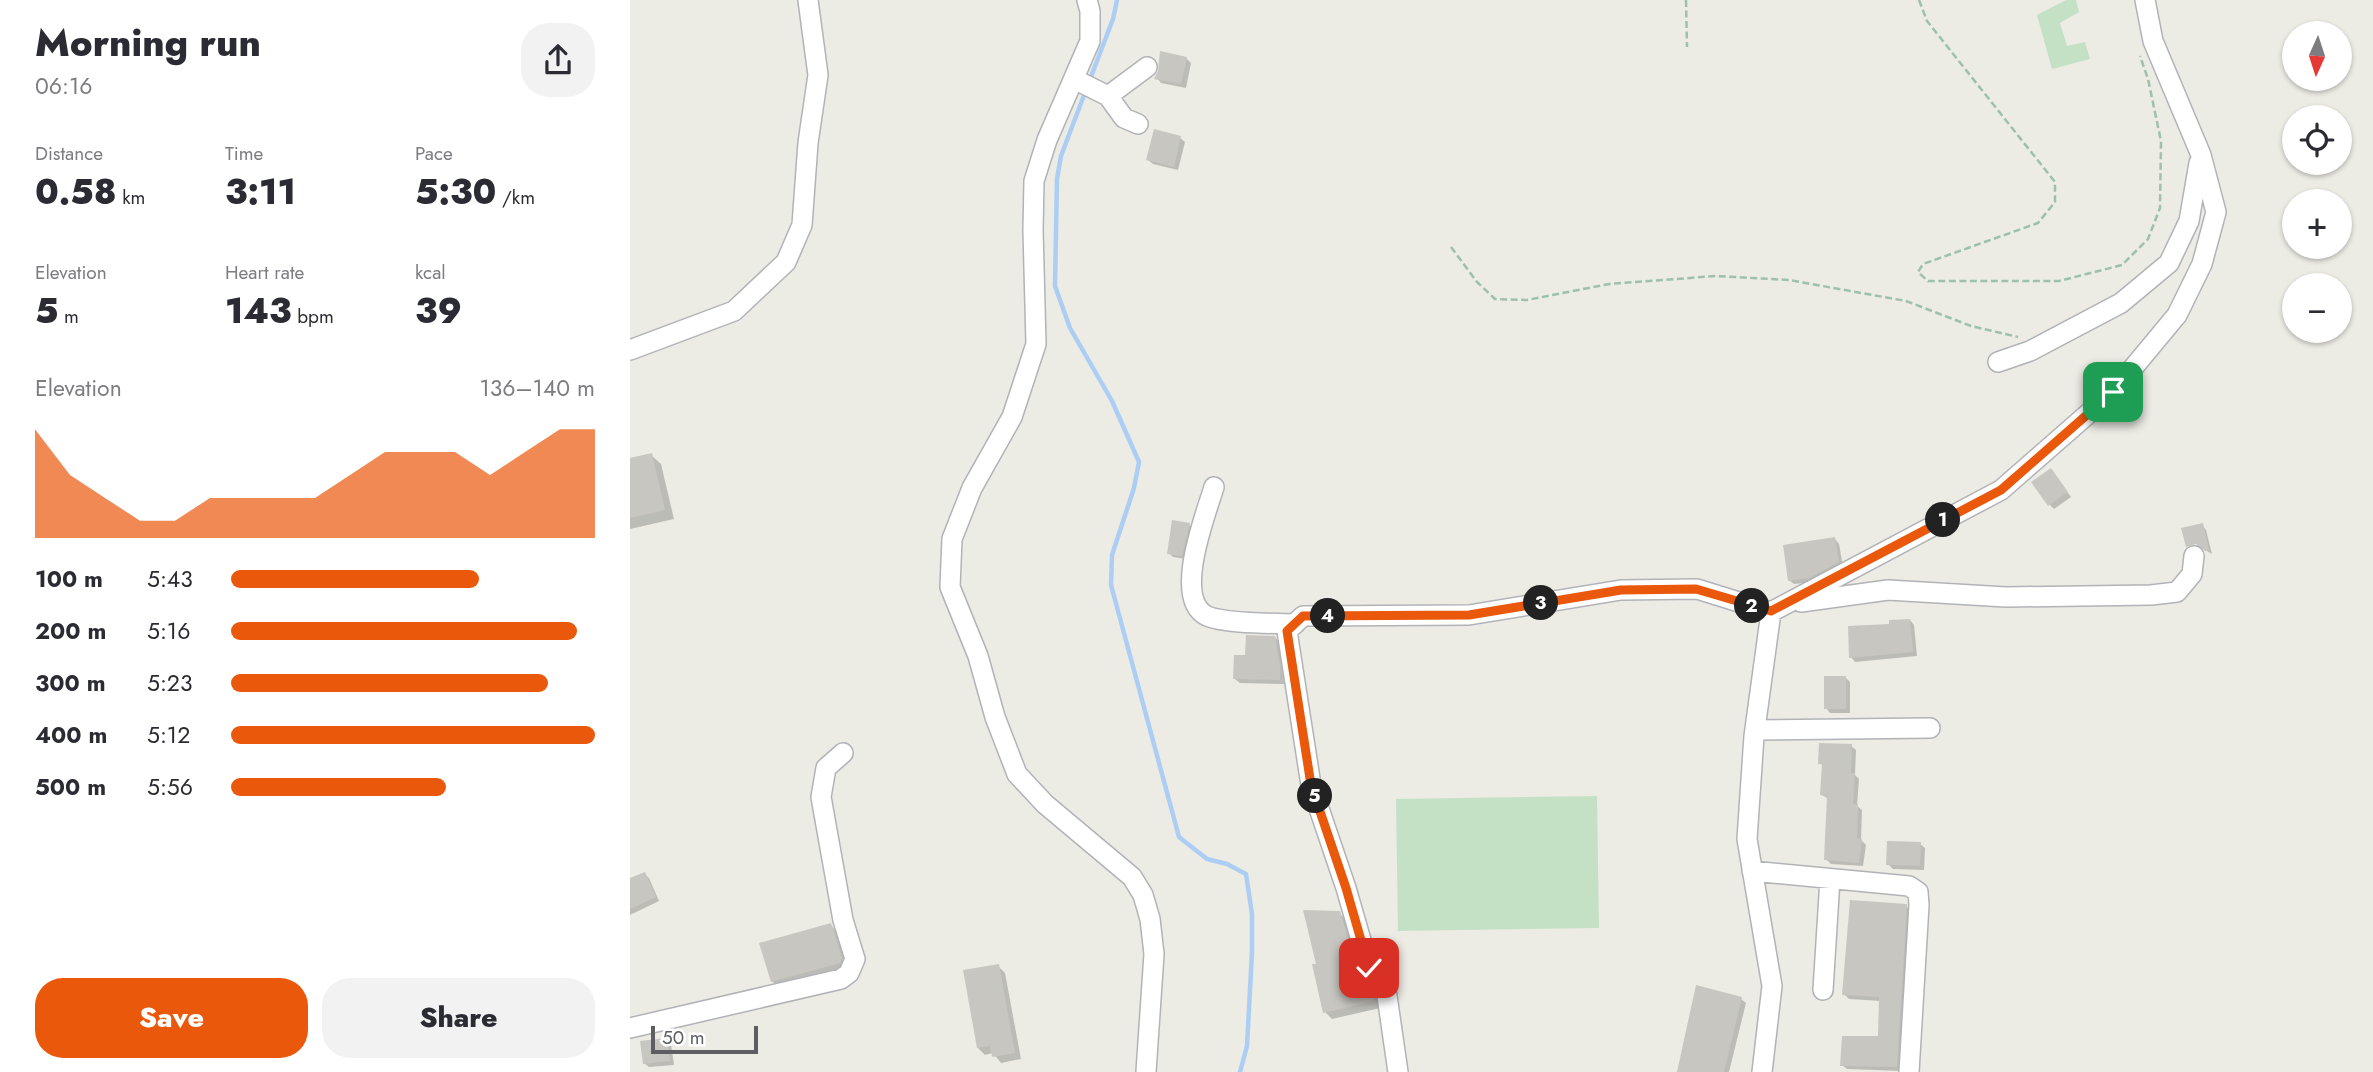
<!DOCTYPE html>
<meta charset="utf-8">
<style>
:root{--surface:#fff;--page:#f2f2f3;--text:#2b2b33;--muted:#7c7c81;--accent:#ea580c}
body{margin:0;font-family:Jost,sans-serif;background:var(--page);color:var(--text);height:100vh;display:flex;flex-direction:column;font-size:26px;white-space:nowrap}
*{box-sizing:border-box;margin:0}
p{font-size:23px;color:var(--muted)}
.icon{flex:none;width:38px;height:38px;fill:none;stroke:currentColor;stroke-width:2;stroke-linecap:round;stroke-linejoin:round}
.map{position:relative;flex:1;overflow:hidden}
.details{display:flex;flex-direction:column;background:var(--surface);width:630px}
.details>*{flex:none}
.needle{width:46px;rotate:183deg}
.tools{position:absolute;left:1652px;top:21px;display:grid;gap:14px}
.tools a{display:grid;place-items:center;width:70px;height:70px;border-radius:50%;background:var(--surface);box-shadow:0 2px 5px #0004;font-size:35px}
.scale{position:absolute;left:21px;bottom:18px;width:107px;box-sizing:border-box;padding-left:7px;border:4px solid #5c5e62;border-top:0;font-size:19px;line-height:24px;white-space:nowrap;color:#5c5e62;-webkit-text-stroke:5px #fff;paint-order:stroke}
.pin{position:absolute;display:grid;place-items:center;width:60px;height:60px;color:#fff;margin:-30px;border-radius:14px;box-shadow:0 4px 10px #0006}
.km{position:absolute;width:35px;height:35px;margin:-18px;border-radius:50%;background:#222;color:#fff;font-size:19px;line-height:35px;text-align:center}
.round{display:grid;place-items:center;flex:none;width:74px;height:74px;border-radius:28px;background:var(--page)}
.overview{display:flex;align-items:center;justify-content:space-between;height:119px;padding:0 35px}
h1{font-size:38px;font-weight:800;line-height:52px}
.figures{display:grid;grid-template-columns:repeat(3,1fr);gap:10px;height:119px;padding:7px 35px}
.figures div{display:grid;align-content:center}
.figures b{font-size:35px;font-weight:800}
.figures small{font-size:19px;font-weight:400}
.figures p{font-size:19px}
.chart{height:196px;padding:14px 35px}
.chart p{display:flex;justify-content:space-between}
.chart svg{width:100%;height:126px;margin-top:7px;fill:var(--accent);opacity:.7}
.primary-button{display:flex;gap:14px;margin-top:auto;padding:14px 35px}
.primary-button a{flex:1;height:80px;border-radius:28px;background:var(--accent);color:#fff;font-size:28px;font-weight:800;line-height:80px;text-align:center}
.primary-button a+a{background:var(--page);color:var(--text)}
ul{padding:0 35px;list-style:none;font-size:23px}
li{display:grid;grid-template-columns:112px 84px 1fr;align-items:center;height:52px}
li i{height:18px;border-radius:9px;background:var(--accent)}
main{display:flex;flex:1;min-height:0}
.map>svg:first-child{display:block}
</style>
<main>
<section class="details">
<div class="overview"><div><h1>Morning run</h1><p>06:16</p></div><a class="round"><svg class="icon" aria-label="share" viewBox="0 0 24 24"><path d="M12 15V3M7 8l5-5 5 5M5 13v7h14v-7"/></svg></a></div>
<div class="figures">
<div><p>Distance</p><b>0.58<small> km</small></b></div>
<div><p>Time</p><b>3:11</b></div>
<div><p>Pace</p><b>5:30<small> /km</small></b></div>
</div>
<div class="figures">
<div><p>Elevation</p><b>5<small> m</small></b></div>
<div><p>Heart rate</p><b>143<small> bpm</small></b></div>
<div><p>kcal</p><b>39</b></div>
</div>
<div class="chart"><p><span>Elevation</span>136–140 m</p>
<svg viewBox="0 0 160 44" preserveAspectRatio="none"><path d="M0 44V6L10 22L20 30L30 38L40 38L50 30L60 30L70 30L80 30L90 22L100 14L110 14L120 14L130 22L140 14L150 6L160 6V44z"/></svg>
</div>
<ul>
<li><b>100 m</b>5:43<i style="width:68%"></i></li>
<li><b>200 m</b>5:16<i style="width:95%"></i></li>
<li><b>300 m</b>5:23<i style="width:87%"></i></li>
<li><b>400 m</b>5:12<i style="width:100%"></i></li>
<li><b>500 m</b>5:56<i style="width:59%"></i></li>
</ul>
<div class="primary-button"><a>Save</a><a>Share</a></div>
</section>
<div class="map">
<svg width="1743" height="1072" viewBox="0 0 1743 1072">
<rect width="100%" height="100%" fill="#ecebe4"/>
<path fill="#c4e1c6" d="M1436 0H1446L1449 12 1430 23 1437 46 1455 42 1460 59 1422 69 1407 15Z
M967 796 969 928 768 931 766 799Z"/>
<path fill="#0003" d="M556 58 561 63 556 88 531 83 527 78Z
M550 138 555 142 548 170 523 164 518 160Z
M21 455 31 464 44 519 0 529V459Z
M1421 470 1441 497 1424 509 1419 504Z
M559 525 563 529 556 559 543 557 539 553Z
M1572 525 1576 530 1582 554 1572 548 1562 551 1559 548 1575 543 1574 540 1557 546 1553 530Z
M1205 539 1209 544 1213 567 1184 582 1164 584 1159 580Z
M1280 620 1284 625 1287 656 1225 662 1221 657 1261 626Z
M645 637 649 642 654 684 610 683 605 679 617 657Z
M1216 678 1220 682V713H1200L1196 708Z
M1221 746 1226 750 1225 775 1229 779 1227 806 1232 810 1231 840 1236 845 1233 866 1201 864 1196 859 1199 799 1192 795 1194 767 1190 763Z
M1290 844 1295 848 1294 870 1263 869 1258 864Z
M14 874 19 878 29 901 0 915V880Z
M1276 906 1280 910 1271 1071 1217 1069 1212 1065 1250 1038 1251 1001 1219 999 1214 994Z
M709 913 717 921 734 980 748 999 750 1008 702 1019 695 1012 689 966Z
M201 925 205 930 216 964 214 967 147 986 142 981Z
M368 966 375 973 391 1059 371 1063 363 1053 355 1055 348 1048Z
M1111 999 1116 1003 1099 1072H1049Z
M37 1040 41 1044 44 1065 19 1067 14 1063Z"/>
<g fill="none" stroke-linecap="round" stroke-linejoin="round">
<path stroke="#adcef4" stroke-width="4.5" d="M459 82 483 19 487 0
M456 90 431 156 427 179 425 286 440 328 482 401 509 462 504 488 482 555 481 585 549 837 577 859 597 864 616 874 622 914V952L617 1046 610 1072"/>
</g>
<path fill="#c8c6c0" d="M530 51 557 57 551 84 524 79 528 71Z
M524 129 551 136 544 167 516 160Z
M22 453 35 510 0 518V458Z
M1421 468 1438 492 1418 506 1401 482Z
M542 520 560 523 552 556 537 554Z
M1573 523 1579 550 1575 551 1566 544 1556 547 1551 528Z
M1205 537 1209 562 1179 578 1158 581 1153 545Z
M1280 619 1283 652 1219 658 1218 626 1259 624V620Z
M616 635 645 636 650 666V680L603 679 604 655H615Z
M1194 676H1216V709H1194Z
M1189 743 1222 744 1221 773H1225L1223 804H1228L1227 838 1232 839 1229 863 1194 860 1197 796 1190 795 1192 764H1188Z
M1257 841 1291 842 1290 866 1256 865Z
M15 872 26 897 0 909V878Z
M1220 900 1277 904 1267 1067 1210 1066 1212 1036H1248L1249 997 1212 995Z
M673 910 710 911 727 971 741 990 744 1001 693 1013 682 964H686Z
M201 923 212 958 210 963 141 982 129 943Z
M369 964 385 1053 362 1057 360 1046 347 1048 333 970Z
M1066 985 1112 997 1094 1072H1047Z
M37 1038 40 1061 13 1064 10 1041Z"/>
<g fill="none" stroke-linecap="round" stroke-linejoin="round">
<g stroke="#b1b3b7" stroke-width="22">
<path id="minor" d="M457 0 460 11V41L417 140 404 181 403 230 406 344 382 417 342 488 322 539 320 587 348 656 365 717 387 774 415 804 502 877 513 895 520 919 524 954 516 1072
M444 79 478 96 494 118 508 124
M478 96 517 67
M0 350 104 311 156 262 172 225 178 143 188 75 178 0
M1368 362 1400 351 1491 303 1539 263 1559 221 1569 163
M584 487C576 514 542 599 577 616 595 624 643 623 665 624
M1171 602 1258 590 1376 597 1521 595 1547 592 1562 574 1564 556
M1141 612 1371 490 1483 392 1547 315 1572 264 1586 212 1571 155 1523 41 1515 0
M1125 730 1300 728
M1122 871 1279 886 1288 892 1289 905 1279 1072
M1193 990 1200 879
M0 1028 211 979 219 973 225 959 213 920 191 797 196 768 213 753
M768 1072 756 989 739 968 716 888 681 785 657 631 673 616 839 615 991 590 1067 589 1141 612 1124 736 1117 839 1142 986 1132 1072"/>
</g>
<path stroke="#9dc1ab" stroke-width="2.5" stroke-dasharray="7 3.5" stroke-linecap="butt" d="M1056 0 1057 47
M1289 0 1297 21 1425 182V202L1408 223 1293 264 1288 272 1298 281H1429L1492 265 1518 239 1530 208 1531 141 1518 79 1510 56
M821 247 847 282 865 299 897 300 979 284 1086 276 1159 280 1276 301 1341 326 1388 337"/>
<use href="#minor" stroke="#fff" stroke-width="19"/>
</g>
<g fill="none" stroke-linecap="round" stroke-linejoin="round">
<g stroke="#fff" stroke-width="14">
<path id="route" d="M739 968 716 888 681 785 657 631 673 616 839 615 991 590 1066 589 1141 611 1371 490 1483 392"/>
</g>
<use href="#route" stroke="#ea580c" stroke-width="9"/>
</g>
</svg>
<div class="tools">
<a><svg class="needle" viewBox="-14 -14 28 28"><path d="M0-13l5 13h-10z" fill="#e53935"/><path d="M0 13l5-13h-10z" fill="#7c7c81"/></svg></a>
<a><svg class="icon" aria-label="locate" viewBox="0 0 24 24"><circle cx="12" cy="12" r="6"/><path d="M12 2v4M12 18v4M2 12h4M18 12h4"/></svg></a>
<a>+</a>
<a>−</a>
</div>
<div class="scale">50 m</div>
<div class="pin" style="left:1483px;top:392px;background:#1e9e55"><svg class="icon" aria-label="arrive" viewBox="0 0 24 24"><path d="M6 21V4h12l-3 4 3 4H6"/></svg></div>
<div class="pin" style="left:739px;top:968px;background:#d93025"><svg class="icon" aria-label="check" viewBox="0 0 24 24"><path d="M5 12l5 5 9-10"/></svg></div>
<b class="km" style="left:1313px;top:520px">1</b>
<b class="km" style="left:1122px;top:606px">2</b>
<b class="km" style="left:911px;top:603px">3</b>
<b class="km" style="left:698px;top:616px">4</b>
<b class="km" style="left:685px;top:796px">5</b>
</div>
</main>
